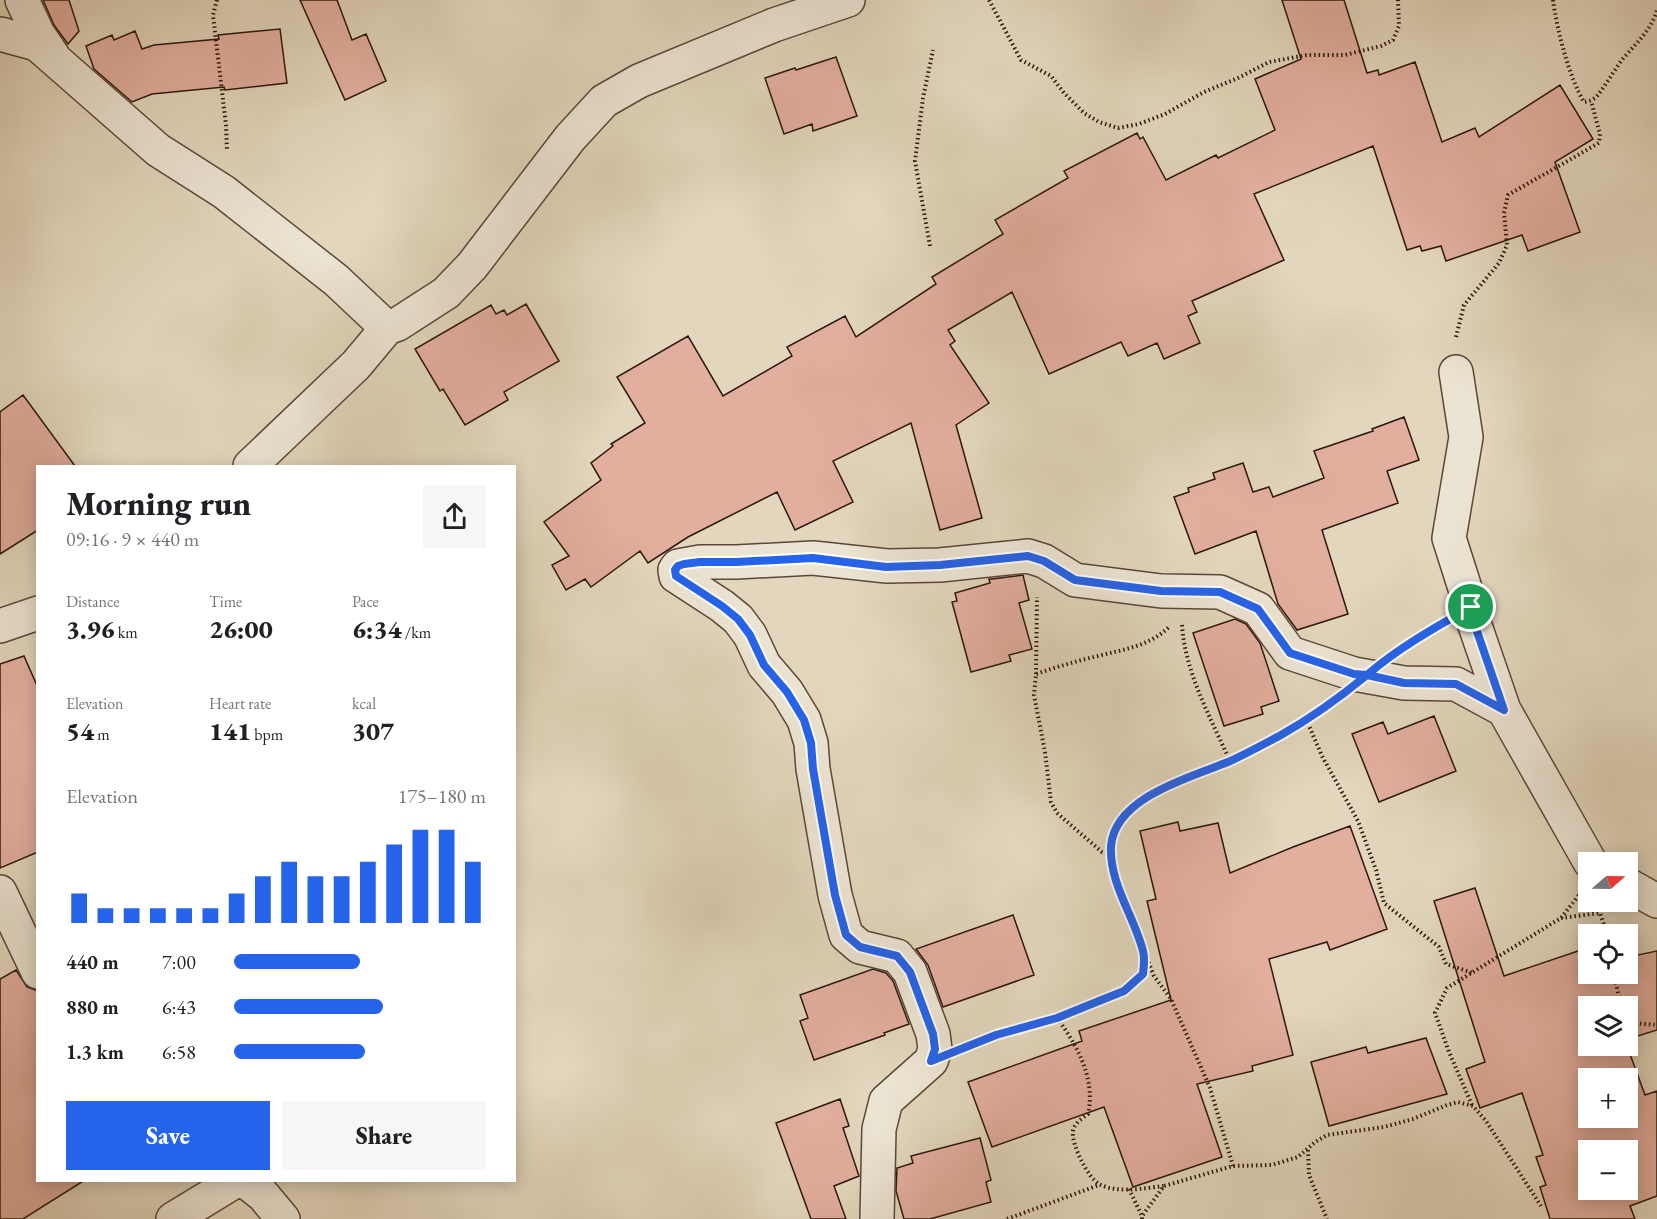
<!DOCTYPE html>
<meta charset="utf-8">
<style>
:root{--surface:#fff;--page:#f6f6f6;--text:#202124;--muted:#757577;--accent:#2563eb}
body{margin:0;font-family:"EB Garamond",serif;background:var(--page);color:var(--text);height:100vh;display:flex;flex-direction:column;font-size:22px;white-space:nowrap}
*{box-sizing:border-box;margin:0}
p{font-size:20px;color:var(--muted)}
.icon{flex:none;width:33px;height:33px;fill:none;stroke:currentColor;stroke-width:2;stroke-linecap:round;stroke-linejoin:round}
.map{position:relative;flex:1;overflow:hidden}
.drawer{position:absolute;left:36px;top:465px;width:480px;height:717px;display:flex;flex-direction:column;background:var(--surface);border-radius:0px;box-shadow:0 3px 15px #0003}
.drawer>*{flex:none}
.needle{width:39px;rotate:70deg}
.controls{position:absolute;left:1578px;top:852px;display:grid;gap:12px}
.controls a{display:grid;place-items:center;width:60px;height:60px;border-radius:0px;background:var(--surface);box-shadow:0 3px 15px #0003;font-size:30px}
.pin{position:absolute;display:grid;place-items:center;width:51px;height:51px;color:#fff;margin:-26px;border:3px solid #fff;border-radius:50%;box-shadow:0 2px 6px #0007}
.round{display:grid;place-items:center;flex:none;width:63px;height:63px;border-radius:0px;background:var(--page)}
.overview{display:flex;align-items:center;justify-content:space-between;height:102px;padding:0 30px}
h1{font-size:33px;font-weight:800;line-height:45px}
.metrics{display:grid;grid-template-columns:repeat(3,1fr);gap:9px;height:102px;padding:6px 30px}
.metrics div{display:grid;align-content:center}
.metrics b{font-size:26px;font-weight:800}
.metrics small{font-size:16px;font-weight:400}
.metrics p{font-size:16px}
.chart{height:168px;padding:12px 30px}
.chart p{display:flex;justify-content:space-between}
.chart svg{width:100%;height:108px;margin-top:6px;stroke:var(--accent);stroke-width:6}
.cta{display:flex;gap:12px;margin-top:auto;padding:12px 30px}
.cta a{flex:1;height:69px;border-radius:0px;background:var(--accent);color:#fff;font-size:24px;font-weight:800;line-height:69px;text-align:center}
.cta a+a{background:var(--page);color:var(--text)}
ul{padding:0 30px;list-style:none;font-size:20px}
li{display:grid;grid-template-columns:96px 72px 1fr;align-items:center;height:45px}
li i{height:15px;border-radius:8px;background:var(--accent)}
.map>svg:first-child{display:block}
</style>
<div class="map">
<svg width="1657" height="1219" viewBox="0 0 1657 1219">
<rect width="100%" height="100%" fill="#e2d6bc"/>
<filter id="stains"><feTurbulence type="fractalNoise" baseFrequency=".00333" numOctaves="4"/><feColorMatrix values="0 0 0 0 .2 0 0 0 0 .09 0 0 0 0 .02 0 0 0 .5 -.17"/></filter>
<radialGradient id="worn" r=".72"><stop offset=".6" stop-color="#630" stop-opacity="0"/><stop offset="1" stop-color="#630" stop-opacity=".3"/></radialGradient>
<path fill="#e2ae9e" stroke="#2d170d" stroke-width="1.5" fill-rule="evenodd" d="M43 0H69L79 31 68 44 54 25Z
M300 0H337L352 40 366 34 386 81 345 100Z
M1282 0H1344L1367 73 1378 70 1379 75 1415 62 1442 142 1475 128 1479 137 1560 85 1593 139 1555 162 1580 232 1528 251 1522 235 1446 261 1441 246 1422 251 1420 246 1407 250 1373 146 1254 194 1284 260 1192 301 1197 312 1188 316 1200 343 1164 359 1157 343 1128 356 1121 342 1049 374 1012 292 948 330 955 341 950 345 989 403 956 425 982 518 940 530 911 423 833 461 853 502 795 530 777 492 688 537 648 563 640 551 591 587 585 579 566 590 552 565 569 556 544 522 601 480 591 463 613 446 611 444 645 423 617 377 688 336 723 396 792 356 787 347 845 316 856 337 936 284 932 277 1003 234 995 220 1068 178 1064 171 1137 133 1140 139 1143 137 1166 180 1216 155 1218 158 1275 130 1255 79 1301 59Z
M280 29 287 83 225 90 224 87 152 94 132 102 94 69 86 46 112 35 114 40 135 31 142 49 154 45 219 39 218 35Z
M836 57 857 116 813 131 812 124 784 134 765 78 795 68 796 70Z
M526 304 559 361 504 392 508 400 465 425 443 389 440 391 415 349 491 305 496 314 504 310 507 315Z
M23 395 75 466H38V530L0 554V412Z
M1404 417 1419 460 1387 471 1398 503 1322 530 1348 614 1297 630 1278 604 1256 531 1195 554 1174 497 1189 492 1188 488 1215 479 1213 473 1243 463 1253 492 1269 487 1273 497 1324 478 1314 451 1373 431 1372 429Z
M1023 575 1029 600 1019 603 1032 649 1009 655 1011 661 971 672 952 602 957 601 955 593 990 583 989 579H992Z
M1235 619 1246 624 1260 643 1279 701 1261 707 1263 714 1224 726 1193 633Z
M24 656 38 688V852L0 868V664Z
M1434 716 1456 771 1379 802 1352 734 1383 722 1388 734Z
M1178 822 1180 831 1218 823 1230 873 1293 847 1350 826 1387 929 1330 950 1327 942 1269 959 1293 1055 1252 1066 1253 1071 1197 1084 1222 1157 1133 1187 1104 1107 992 1147 968 1082 1082 1041 1079 1031 1171 1000 1147 901 1156 899 1140 831Z
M1475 888 1504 976 1584 949 1588 961V974H1628V957L1657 951V1030L1628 1039V1006H1588V1046H1627L1645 1095 1657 1091V1196L1630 1206 1635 1219H1550L1540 1187 1546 1185 1536 1157 1543 1155 1522 1093 1480 1108 1466 1069 1485 1062 1434 901ZM1588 1078H1628V1118H1588ZM1588 1150H1628V1190H1588Z
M1013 915 1034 975 943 1007 928 965 916 949Z
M873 969 886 973 893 981 909 1024 884 1033 885 1035 814 1060 800 1021 808 1018 800 995Z
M16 970 27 987 38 991V1180H85L23 1219H0V979Z
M1426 1038 1447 1094 1329 1126 1311 1062 1366 1047 1368 1053Z
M840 1099 849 1126 843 1128 859 1176 834 1186 846 1219H811L776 1123Z
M980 1138 991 1180 986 1182 991 1202 930 1219H904L896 1191 897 1168 913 1163 911 1156Z"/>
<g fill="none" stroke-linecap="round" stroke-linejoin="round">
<g stroke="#5a4739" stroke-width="36">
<path id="minor" d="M22 0 38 34 53 56
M0 34 37 44 158 150 224 192 336 280 387 328
M1456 372 1466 437 1449 538 1471 607 1470 611 1504 710
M250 466 356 365 387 328 398 324 446 293 472 266 570 138 604 101 639 81 774 25 848 0
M0 626 38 613
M1628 885 1657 901
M0 892 38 972
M244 1180 263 1195 283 1219
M173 1219 237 1180
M877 1219 879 1129 886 1101 931 1061 935 1049 933 1034 910 972 897 956 860 947 846 935 835 895 813 769 811 743 804 720 787 692 764 665 750 635 738 619 722 606 676 576 675 570 678 566 700 562H736L813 558 887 566 940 565 1028 556 1044 561 1075 580 1161 591 1220 592 1258 609 1290 653 1354 674 1404 683 1456 684 1504 710 1590 862"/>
</g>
<path stroke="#2d170d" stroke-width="4" stroke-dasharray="1.5 3" stroke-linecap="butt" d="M217 0 213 15 226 125 227 151
M989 0 1021 60 1051 76 1064 93 1084 113 1099 122 1118 128 1139 124 1165 114 1204 92 1238 78 1269 62 1307 55H1345L1381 46 1393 40 1399 26 1398 0
M1553 0C1557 30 1569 77 1584 102 1590 101 1593 100 1597 96 1606 85 1613 72 1622 60 1635 44 1651 31 1657 10
M930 246 915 161 923 98 933 50
M1456 337 1464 305 1499 263 1507 245 1504 213 1508 195 1599 143 1600 134 1591 101
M1182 625C1185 672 1211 719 1230 761
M1406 647 1440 625
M1036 674 1037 597
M1306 719 1322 756 1358 821 1376 870 1384 903 1439 947 1446 964 1473 973
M1111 855 1102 852 1057 813 1051 802 1045 752 1034 695 1036 674C1056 667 1077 661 1098 656 1125 649 1150 646 1170 626
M1561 918 1600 913 1607 934
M1614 974 1621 1006
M1057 1018C1077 1045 1096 1079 1088 1114 1082 1118 1074 1124 1073 1131 1071 1144 1088 1178 1099 1184 1118 1194 1144 1188 1164 1186
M1628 1019 1632 1023 1657 1025
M969 1046C1019 1027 1074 1017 1122 992 1130 987 1137 979 1143 974L1144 956
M1472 1105 1449 1052 1435 1013 1447 988 1561 918 1579 895
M1308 1150 1309 1175 1327 1219
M1233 1166 1210 1088 1171 999 1154 976 1127 908 1114 875 1111 855 1112 842 1115 833 1125 816 1145 799 1165 786 1230 761 1281 735 1331 705
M1129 1189 1142 1216
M1007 1219 1099 1185
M1142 1219V1216L1164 1186 1233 1166 1272 1165 1298 1157 1315 1142 1327 1135 1384 1127 1413 1119 1447 1105 1458 1102 1473 1106 1486 1121 1541 1206"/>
<use href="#minor" stroke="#ece4d3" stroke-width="33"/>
</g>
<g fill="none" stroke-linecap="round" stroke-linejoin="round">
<g stroke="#fff" stroke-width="12">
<path id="route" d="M1471 607C1436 627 1398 648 1367 675L1354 674 1290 653 1258 609 1220 592 1161 591 1075 580 1044 561 1028 556 940 565 886 567 813 558 736 562H700L684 564 678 566 675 570 676 576 722 606 738 619 750 635 764 665 787 692 804 720 811 743 813 769 835 895 846 935 860 947 897 956 910 972 933 1034 935 1049 931 1061 996 1035 1057 1018 1099 1001 1124 991 1143 974C1144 966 1145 958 1143 951 1134 916 1109 883 1111 846 1115 797 1191 777 1228 762 1246 754 1264 744 1281 735 1313 717 1339 698 1367 675L1404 683 1456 684 1504 710 1470 611 1471 607"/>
</g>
<use href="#route" stroke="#2563eb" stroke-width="8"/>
</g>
<rect width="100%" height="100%" filter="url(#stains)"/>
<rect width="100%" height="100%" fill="url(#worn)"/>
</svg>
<div class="controls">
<a><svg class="needle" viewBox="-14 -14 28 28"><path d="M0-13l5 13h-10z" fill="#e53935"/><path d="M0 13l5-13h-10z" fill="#757577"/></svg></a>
<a><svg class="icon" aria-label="locate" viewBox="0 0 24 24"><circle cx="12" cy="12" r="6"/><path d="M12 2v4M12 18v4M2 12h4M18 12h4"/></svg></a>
<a><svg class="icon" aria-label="layers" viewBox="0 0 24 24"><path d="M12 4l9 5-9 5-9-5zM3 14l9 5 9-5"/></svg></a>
<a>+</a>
<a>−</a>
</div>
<div class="pin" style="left:1471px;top:607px;background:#1e9e55"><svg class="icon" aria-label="arrive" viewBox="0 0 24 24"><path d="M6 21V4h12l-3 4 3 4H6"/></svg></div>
<section class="drawer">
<div class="overview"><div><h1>Morning run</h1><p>09:16 · 9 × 440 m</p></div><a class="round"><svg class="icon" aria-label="share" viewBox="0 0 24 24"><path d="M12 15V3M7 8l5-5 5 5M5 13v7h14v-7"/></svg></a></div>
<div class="metrics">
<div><p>Distance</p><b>3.96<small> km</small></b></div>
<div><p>Time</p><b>26:00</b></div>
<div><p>Pace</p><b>6:34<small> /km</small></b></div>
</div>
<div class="metrics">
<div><p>Elevation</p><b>54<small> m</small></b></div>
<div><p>Heart rate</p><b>141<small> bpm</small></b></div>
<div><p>kcal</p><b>307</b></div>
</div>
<div class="chart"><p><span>Elevation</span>175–180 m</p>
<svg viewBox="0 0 160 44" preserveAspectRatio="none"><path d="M5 44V32M15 44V38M25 44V38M35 44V38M45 44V38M55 44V38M65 44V32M75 44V25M85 44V19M95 44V25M105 44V25M115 44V19M125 44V12M135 44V6M145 44V6M155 44V19"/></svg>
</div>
<ul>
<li><b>440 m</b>7:00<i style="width:50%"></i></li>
<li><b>880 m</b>6:43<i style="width:59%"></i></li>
<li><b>1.3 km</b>6:58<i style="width:52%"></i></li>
</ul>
<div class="cta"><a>Save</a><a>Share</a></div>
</section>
</div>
